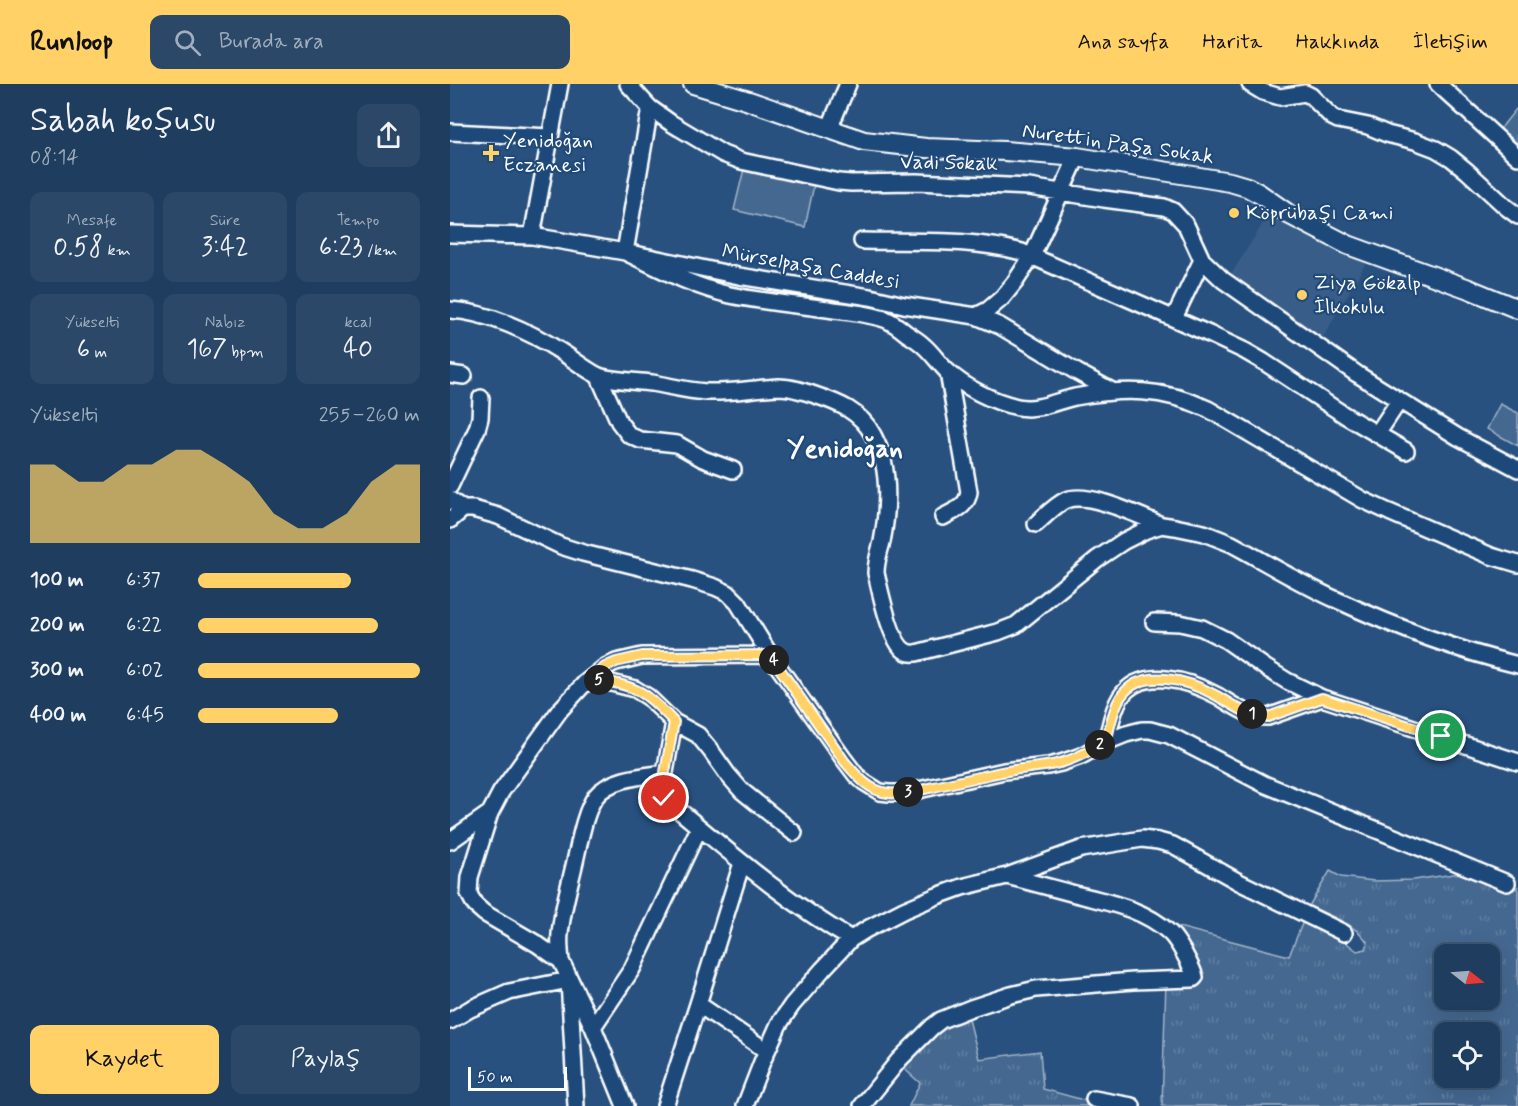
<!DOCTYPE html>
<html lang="tr">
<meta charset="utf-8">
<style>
:root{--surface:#1e3d5f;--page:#2b4868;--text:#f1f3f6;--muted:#a1aebd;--line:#3c5674;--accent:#ffd166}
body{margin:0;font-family:Mynerve,sans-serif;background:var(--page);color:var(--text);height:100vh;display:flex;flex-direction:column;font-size:22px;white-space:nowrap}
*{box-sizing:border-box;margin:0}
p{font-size:20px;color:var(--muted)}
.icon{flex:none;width:33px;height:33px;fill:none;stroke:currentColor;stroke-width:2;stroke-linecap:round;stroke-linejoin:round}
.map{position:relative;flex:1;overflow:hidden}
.panel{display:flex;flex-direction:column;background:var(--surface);width:450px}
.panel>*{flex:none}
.needle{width:39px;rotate:107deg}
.fabs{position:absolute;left:984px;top:860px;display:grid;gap:12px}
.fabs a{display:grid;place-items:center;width:66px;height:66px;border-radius:12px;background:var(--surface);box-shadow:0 6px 24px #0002,0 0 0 2px var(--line);font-size:30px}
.scale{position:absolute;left:18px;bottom:15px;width:99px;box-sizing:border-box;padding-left:6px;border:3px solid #fff;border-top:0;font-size:16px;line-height:21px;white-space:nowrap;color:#fff;-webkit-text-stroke:4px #1f4a7a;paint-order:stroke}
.pin{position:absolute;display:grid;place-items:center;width:51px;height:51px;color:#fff;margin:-26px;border:3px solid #fff;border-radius:50%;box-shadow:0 2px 6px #0007}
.km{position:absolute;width:30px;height:30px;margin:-15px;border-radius:50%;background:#222;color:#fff;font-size:16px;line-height:30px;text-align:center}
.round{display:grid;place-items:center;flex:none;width:63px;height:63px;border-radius:12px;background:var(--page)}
.overview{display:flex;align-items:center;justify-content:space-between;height:102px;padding:0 30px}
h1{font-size:33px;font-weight:600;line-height:45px}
.figures{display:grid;grid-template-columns:repeat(3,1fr);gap:9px;height:102px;padding:6px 30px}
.figures div{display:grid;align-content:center;border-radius:12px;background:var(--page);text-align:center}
.figures b{font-size:26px;font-weight:600}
.figures small{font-size:16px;font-weight:400}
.figures p{font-size:16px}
.chart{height:168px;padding:12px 30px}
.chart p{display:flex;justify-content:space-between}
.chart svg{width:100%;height:108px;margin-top:6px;fill:var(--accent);opacity:.7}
.primary-button{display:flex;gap:12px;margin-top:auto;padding:12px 30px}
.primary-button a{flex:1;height:69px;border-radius:12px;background:var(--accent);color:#111;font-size:24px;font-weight:600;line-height:69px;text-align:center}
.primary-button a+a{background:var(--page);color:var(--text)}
ul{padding:0 30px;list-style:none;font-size:20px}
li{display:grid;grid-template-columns:96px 72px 1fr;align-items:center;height:45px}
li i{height:15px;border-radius:8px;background:var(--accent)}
header{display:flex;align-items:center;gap:36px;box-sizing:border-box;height:84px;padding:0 30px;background:var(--accent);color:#111}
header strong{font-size:28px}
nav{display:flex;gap:33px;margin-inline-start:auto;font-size:21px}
.search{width:420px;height:54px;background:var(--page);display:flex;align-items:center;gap:15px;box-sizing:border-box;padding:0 21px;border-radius:12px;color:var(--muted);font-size:22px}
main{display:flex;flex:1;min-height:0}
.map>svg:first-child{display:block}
</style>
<header>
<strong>Runloop</strong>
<div class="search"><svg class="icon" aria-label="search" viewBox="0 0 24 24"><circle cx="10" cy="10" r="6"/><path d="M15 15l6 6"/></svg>Burada ara</div>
<nav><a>Ana sayfa</a><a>Harita</a><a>Hakkında</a><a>İletişim</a></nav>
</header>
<main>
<section class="panel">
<div class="overview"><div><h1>Sabah koşusu</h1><p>08:14</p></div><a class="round"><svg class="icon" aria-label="share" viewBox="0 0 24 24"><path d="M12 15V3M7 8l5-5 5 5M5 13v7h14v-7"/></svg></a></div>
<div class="figures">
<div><p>Mesafe</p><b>0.58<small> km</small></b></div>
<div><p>Süre</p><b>3:42</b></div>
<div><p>Tempo</p><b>6:23<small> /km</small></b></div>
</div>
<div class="figures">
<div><p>Yükselti</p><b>6<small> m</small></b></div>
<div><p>Nabız</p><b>167<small> bpm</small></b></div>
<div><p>kcal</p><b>40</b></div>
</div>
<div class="chart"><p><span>Yükselti</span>255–260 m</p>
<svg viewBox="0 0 160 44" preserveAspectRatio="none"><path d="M0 44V12L10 12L20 19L30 19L40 12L50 12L60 6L70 6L80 12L90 19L100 32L110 38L120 38L130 32L140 19L150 12L160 12V44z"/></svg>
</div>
<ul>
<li><b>100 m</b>6:37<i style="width:69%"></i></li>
<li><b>200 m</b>6:22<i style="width:81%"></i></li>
<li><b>300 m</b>6:02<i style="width:100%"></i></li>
<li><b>400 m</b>6:45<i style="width:63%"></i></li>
</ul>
<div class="primary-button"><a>Kaydet</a><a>Paylaş</a></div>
</section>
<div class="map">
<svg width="1068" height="1022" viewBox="0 0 1068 1022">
<defs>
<pattern id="grass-tufts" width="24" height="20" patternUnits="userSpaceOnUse" patternTransform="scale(1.5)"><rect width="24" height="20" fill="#446890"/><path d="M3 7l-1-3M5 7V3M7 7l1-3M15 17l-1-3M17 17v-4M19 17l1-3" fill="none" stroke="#607fa1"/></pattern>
</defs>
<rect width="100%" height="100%" fill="#28517f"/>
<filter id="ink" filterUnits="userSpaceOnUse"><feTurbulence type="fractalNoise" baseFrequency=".0167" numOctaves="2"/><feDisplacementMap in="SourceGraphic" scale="12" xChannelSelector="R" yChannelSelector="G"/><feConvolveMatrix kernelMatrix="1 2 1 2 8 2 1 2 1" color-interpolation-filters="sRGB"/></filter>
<g filter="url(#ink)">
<path fill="#375d88" d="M820 128 861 152 917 177 871 257 780 192Z"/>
<path fill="url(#grass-tufts)" stroke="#a2b4c8" stroke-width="1.5" fill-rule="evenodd" d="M1066 25 1068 27V60L1050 45Z
M880 787 891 793 924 797 964 796 1010 789 1063 806 1068 803V1022H712L716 897 743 887 725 842 839 872 854 835 881 847 907 867 916 865 918 859C905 839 880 832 859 822ZM994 870H1040V915H994ZM994 948H1040V993H994Z
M518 931 529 975 590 967 593 1005 655 1022H459L470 999 451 982 488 943Z"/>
<path fill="#446890" stroke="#a2b4c8" stroke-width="1.5" d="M294 85 364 101 355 143 284 126Z
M1050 320 1068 329V362L1037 345Z"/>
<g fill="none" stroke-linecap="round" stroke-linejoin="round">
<path stroke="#aabbcd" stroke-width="4" d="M205 38 225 51"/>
<g stroke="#fff" stroke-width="20">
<path id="minor" d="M178 0 200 24 221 39 273 70 291 77 389 98 401 99 466 98 579 103 654 115 714 123 723 127 736 141 752 176 773 196 907 290 1008 353 1068 385
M800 0 813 8 830 13 855 9 861 12 882 33 888 36 918 42 937 50 965 57 986 65 1001 74 1017 87 1056 123 1068 132
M988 0 1068 73
M200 24 175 168C209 184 243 203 280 211 314 218 349 221 384 226 401 228 421 230 437 236 444 239 450 244 456 249 462 253 469 257 474 262 482 269 488 278 496 286 514 303 543 318 568 323 588 327 606 317 625 313 674 304 713 304 758 325L913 416 939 428 1041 472 1068 480
M379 45 398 0
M0 48 100 53
M0 150 82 152 100 155 175 168 289 192 420 213 454 221 526 232 538 226 552 214 565 198 582 172 627 73
M82 152 110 0
M412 157C465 158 521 154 572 168L759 250 795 267 814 278 896 332 927 350 949 317
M0 226C37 228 79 247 110 267 122 274 141 290 152 293 169 297 186 297 202 299 220 302 238 307 256 308 281 309 305 304 329 303 341 303 353 307 365 311 389 319 410 327 423 351 427 359 431 367 433 376 439 402 437 432 432 458 429 468 426 478 426 489 430 506 441 562 457 568 461 570 463 569 466 569L548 548 566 541 647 475 674 457 696 446 712 441 725 443 754 449 782 460C817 479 851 500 887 516 945 543 1006 566 1068 581
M526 232 550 242 627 288 664 308
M724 234 752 176
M0 290 14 292
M149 293 169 338 179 351 190 356 227 360 253 375 283 386
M927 350 956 367
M0 402 27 345 30 334 31 314
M0 416 13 425H23L48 432 111 462 133 469 242 496 265 503 278 509 288 519 320 571 393 674 406 691 414 698 430 708 439 709H455L554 687 598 682 611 679 631 672 656 658C660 644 662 627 670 614 691 581 740 597 768 612 783 621 800 634 818 633L872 614
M493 433C505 426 517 423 519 408L498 288
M0 436 13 425
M586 440C595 432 605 421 616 416 639 407 689 432 712 441
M704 538 730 539 752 544 776 556 816 584 837 597 872 614 1068 678
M142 594 185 605 198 613 224 638 248 651 261 667 278 691 292 707 344 749
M224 638 212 705 214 714C275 764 332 815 401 855
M656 658 676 650 692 646H700L719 651 814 700 1057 799
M0 757 40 729
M111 877C110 868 109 859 110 850 112 828 118 807 123 786 128 767 134 727 146 712 160 694 194 692 215 689
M248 920 317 967
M0 937 20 925 59 908 119 896 126 1022
M143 943 182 885 249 744
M644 1015 682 1022
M175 1022 143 943 111 877 87 860 34 829 25 821 19 810 20 793 40 729 51 708 110 626 135 599 155 583 166 578 192 572 320 571
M215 1022 248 920 292 779
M295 1022 312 978 329 940 342 921 373 885 401 855 417 845 454 826 487 812 512 803 557 792 631 765 692 755 708 757 723 761 789 798 894 849
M412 1022 449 976 482 943 491 936 521 924 561 911 586 905 683 897 743 895 745 893C741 881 729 858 720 849 695 825 657 818 625 810 603 804 580 798 557 792"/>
</g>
<g stroke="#fff" stroke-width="22">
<path id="tertiary" d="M243 0 299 17 414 57 476 64 555 67 627 73 780 98 797 103 810 110 840 131 898 161 1019 205 1068 225"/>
</g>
<use href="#minor" stroke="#1f4a7a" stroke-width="15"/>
<use href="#tertiary" stroke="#1f4a7a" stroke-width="18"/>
</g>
</g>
<g fill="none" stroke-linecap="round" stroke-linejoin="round" filter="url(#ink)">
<g stroke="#fff" stroke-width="12">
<path id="route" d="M214 714 212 705 224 638C214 628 204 616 192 609 177 600 158 598 141 594L155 583 166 578 192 572 320 571 395 678C407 692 419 707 438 709 453 711 469 706 484 703 503 699 523 694 542 690 564 684 588 685 610 679 626 675 641 666 656 658 660 644 662 627 670 614 691 581 740 597 767 612 783 621 800 634 818 633L872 614 991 652"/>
</g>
<use href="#route" stroke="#ffd166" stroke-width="8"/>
</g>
<g fill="#ffd166" stroke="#1f4a7a" stroke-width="2">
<path d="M38 60h6v6h6v6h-6v6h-6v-6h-6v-6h6z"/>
<circle cx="784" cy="129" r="6"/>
<circle cx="852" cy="211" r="6"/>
</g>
<g text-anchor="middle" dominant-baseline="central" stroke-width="4.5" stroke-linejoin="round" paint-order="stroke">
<g font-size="21" fill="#fff" stroke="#1f4a7a" text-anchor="start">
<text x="53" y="57">Yenidoğan<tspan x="53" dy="24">Eczanesi</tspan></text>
<text x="796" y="129">Köprübaşı Cami</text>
<text x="864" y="199">Ziya Gökalp<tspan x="864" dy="24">İlkokulu</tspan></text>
</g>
<g font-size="21" fill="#fff" stroke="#1f4a7a">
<text transform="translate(668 60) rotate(8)">Nurettin Paşa Sokak</text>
<text transform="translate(499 79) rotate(1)">Vadi Sokak</text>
<text transform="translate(361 183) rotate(10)">Mürselpaşa Caddesi</text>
</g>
<g font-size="27" font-weight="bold" fill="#fff" stroke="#1f4a7a">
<text x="395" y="365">Yenidoğan</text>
</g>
</g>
</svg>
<div class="fabs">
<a><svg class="needle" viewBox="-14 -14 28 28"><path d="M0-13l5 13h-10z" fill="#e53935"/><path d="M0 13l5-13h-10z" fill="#a1aebd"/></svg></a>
<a><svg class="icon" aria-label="locate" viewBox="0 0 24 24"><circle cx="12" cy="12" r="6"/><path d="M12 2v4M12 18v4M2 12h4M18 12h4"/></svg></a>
</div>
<div class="scale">50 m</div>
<div class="pin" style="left:991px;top:652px;background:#1e9e55"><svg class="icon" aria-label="arrive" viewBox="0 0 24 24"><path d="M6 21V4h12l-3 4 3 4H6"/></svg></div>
<div class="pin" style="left:214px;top:714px;background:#d93025"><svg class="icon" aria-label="check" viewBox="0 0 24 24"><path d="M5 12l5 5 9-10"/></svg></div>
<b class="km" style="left:802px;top:630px">1</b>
<b class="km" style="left:650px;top:661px">2</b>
<b class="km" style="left:458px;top:708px">3</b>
<b class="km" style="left:324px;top:576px">4</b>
<b class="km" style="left:149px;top:596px">5</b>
</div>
</main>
